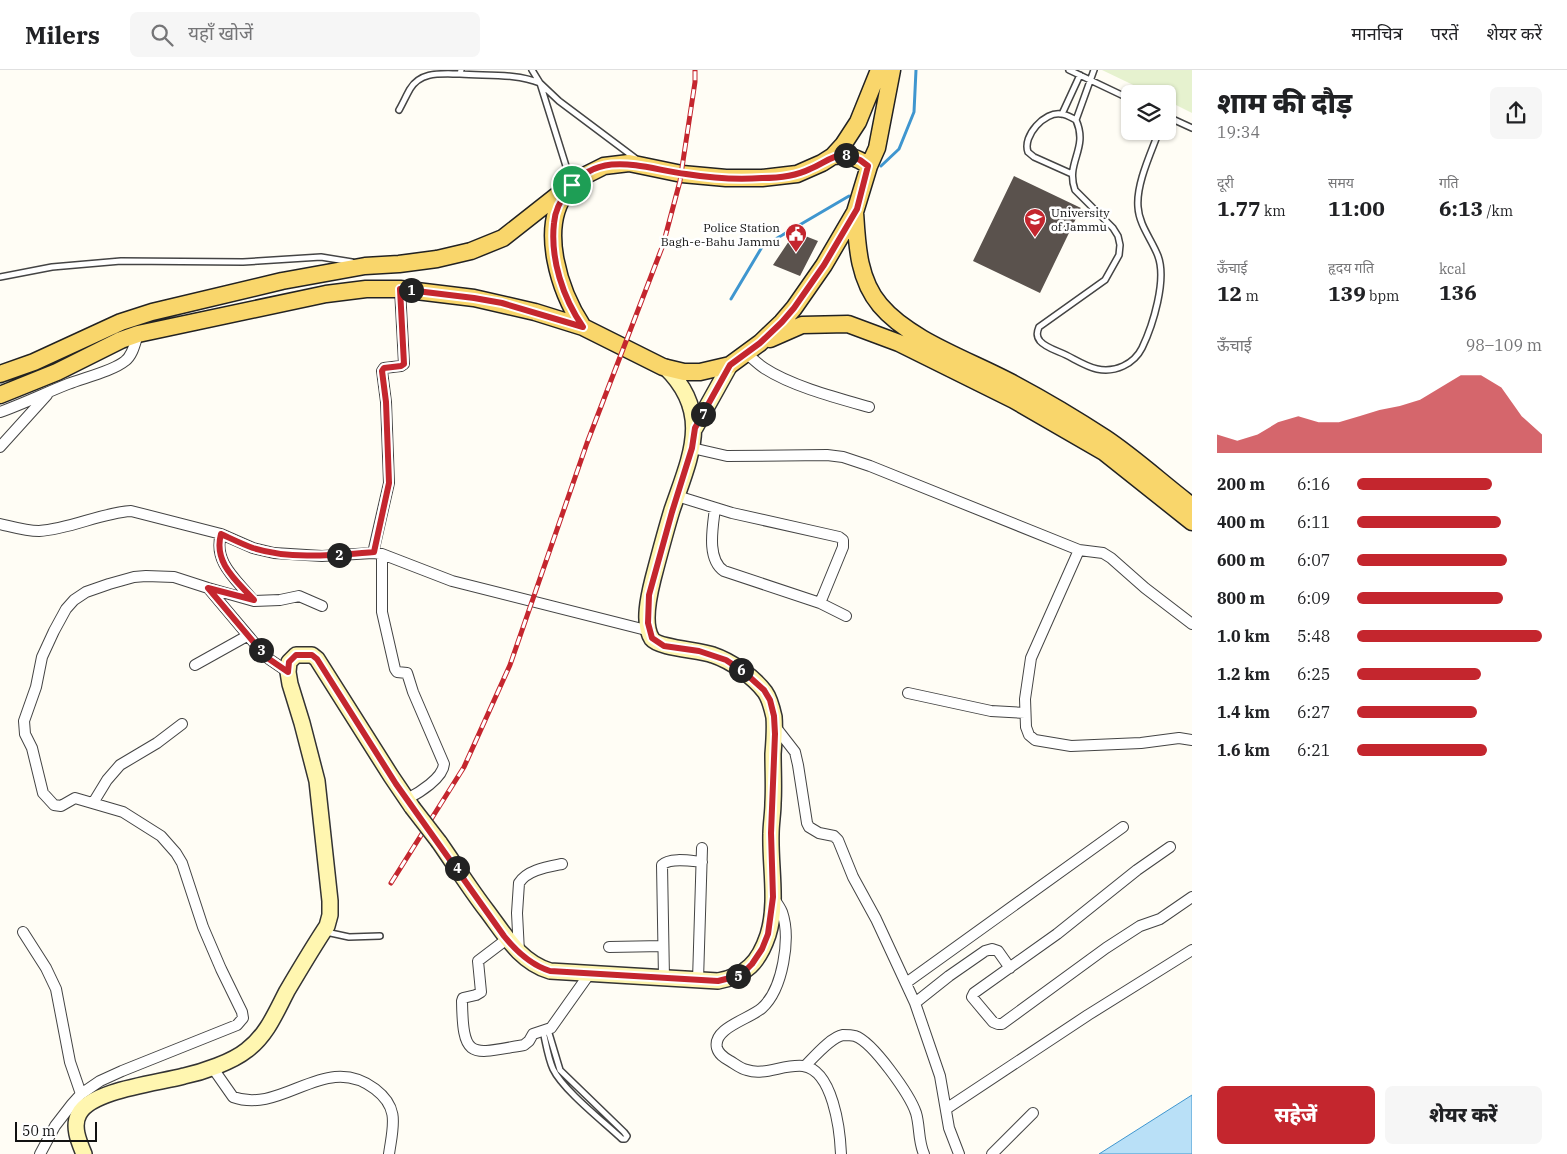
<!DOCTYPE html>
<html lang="hi">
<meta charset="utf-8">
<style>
:root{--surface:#fff;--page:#f6f6f6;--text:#202124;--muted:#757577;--line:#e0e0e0;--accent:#c4262e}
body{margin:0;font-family:"IBM Plex Serif","Noto Sans Devanagari",serif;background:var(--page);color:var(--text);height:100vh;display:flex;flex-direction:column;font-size:19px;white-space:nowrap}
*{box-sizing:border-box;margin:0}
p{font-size:16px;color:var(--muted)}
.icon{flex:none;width:28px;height:28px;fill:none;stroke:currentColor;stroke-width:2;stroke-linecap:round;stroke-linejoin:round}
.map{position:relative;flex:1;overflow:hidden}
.sheet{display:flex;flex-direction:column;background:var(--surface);width:375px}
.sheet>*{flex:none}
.fabs{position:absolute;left:1121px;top:15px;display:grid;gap:10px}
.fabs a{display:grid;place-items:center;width:55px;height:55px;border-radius:8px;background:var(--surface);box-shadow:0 1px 4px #0004;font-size:25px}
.scale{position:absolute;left:15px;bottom:12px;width:82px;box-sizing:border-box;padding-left:5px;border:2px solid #111;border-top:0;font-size:14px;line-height:18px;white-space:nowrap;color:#111;-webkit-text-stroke:4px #fff;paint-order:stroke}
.pin{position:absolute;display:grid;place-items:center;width:42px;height:42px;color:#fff;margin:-21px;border:2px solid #fff;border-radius:50%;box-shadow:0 1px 5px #0007}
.km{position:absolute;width:25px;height:25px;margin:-12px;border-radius:50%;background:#222;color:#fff;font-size:14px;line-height:25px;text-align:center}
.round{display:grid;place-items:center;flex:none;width:52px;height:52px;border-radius:8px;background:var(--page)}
.overview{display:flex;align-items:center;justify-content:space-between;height:85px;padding:0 25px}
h1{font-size:28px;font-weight:800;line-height:38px}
.figures{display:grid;grid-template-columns:repeat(3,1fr);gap:8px;height:85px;padding:5px 25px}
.figures div{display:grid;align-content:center}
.figures b{font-size:21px;font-weight:800}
.figures small{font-size:14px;font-weight:400}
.figures p{font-size:14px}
.chart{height:140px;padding:10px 25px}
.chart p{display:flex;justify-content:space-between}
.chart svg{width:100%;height:90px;margin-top:5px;fill:var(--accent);opacity:.7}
.action{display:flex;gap:10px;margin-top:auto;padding:10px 25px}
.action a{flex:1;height:58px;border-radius:8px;background:var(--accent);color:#fff;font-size:20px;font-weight:800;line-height:58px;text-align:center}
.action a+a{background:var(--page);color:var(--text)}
ul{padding:0 25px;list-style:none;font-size:16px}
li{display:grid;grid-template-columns:80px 60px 1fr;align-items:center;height:38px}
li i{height:12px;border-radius:6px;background:var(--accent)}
header{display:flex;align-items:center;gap:30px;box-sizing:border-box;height:70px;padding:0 25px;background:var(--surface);border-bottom:1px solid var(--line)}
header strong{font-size:24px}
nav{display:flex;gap:28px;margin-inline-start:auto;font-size:18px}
.search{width:350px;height:45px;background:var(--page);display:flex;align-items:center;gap:12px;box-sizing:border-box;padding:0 18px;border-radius:8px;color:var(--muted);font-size:19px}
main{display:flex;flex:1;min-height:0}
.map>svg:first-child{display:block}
</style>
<header>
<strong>Milers</strong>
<div class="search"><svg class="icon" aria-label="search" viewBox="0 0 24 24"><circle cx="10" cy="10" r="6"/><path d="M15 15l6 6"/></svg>यहाँ खोजें</div>
<nav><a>मानचित्र</a><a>परतें</a><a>शेयर करें</a></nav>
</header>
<main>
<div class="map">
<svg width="1192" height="1084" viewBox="0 0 1192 1084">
<rect width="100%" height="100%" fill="#fffdf5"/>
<path fill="#e6f2cf" d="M1102 0H1192V43L1168 31V24H1152Z"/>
<path fill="#b9e0f7" stroke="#3f96cf" d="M1192 1025V1084H1099Z"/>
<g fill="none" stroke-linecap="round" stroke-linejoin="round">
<path stroke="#3f96cf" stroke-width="3" d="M881 96 899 79 914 42 916 0
M731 229 762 177 849 126"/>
</g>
<path fill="#5a524d" d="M1014 106 1081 138 1040 223 973 191Z
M795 162 818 171 800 206 773 195Z"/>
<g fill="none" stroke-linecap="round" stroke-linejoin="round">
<g stroke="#444" stroke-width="8">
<path id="lane" d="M532 0 540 13 559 31 635 88
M1069 0 1130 29
M460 4C486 6 516 3 540 13L571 112
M399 40C403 33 406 26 410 19 421 1 441 4 460 4L461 0
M1062 44 1080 5
M1168 47 1192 58
M1076 50 1094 0
M1072 104 1034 87 1028 82C1022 66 1045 41 1061 44 1066 44 1072 48 1076 50 1089 79 1065 92 1075 120L1113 158 1118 166 1120 175 1119 185 1105 210 1039 257C1037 262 1036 266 1040 271 1046 278 1058 281 1066 285 1076 290 1087 297 1097 299 1115 303 1134 294 1142 278 1153 255 1167 210 1158 186 1152 170 1139 155 1138 137 1136 114 1151 83 1159 61
M0 207 52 197 121 191 243 192 321 187 352 192
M326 862 349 867 380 866
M543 961C546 974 548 988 553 999 563 1020 604 1052 622 1069H625L627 1066 624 1062 560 1000 548 960"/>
</g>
<g stroke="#444" stroke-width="12">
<path id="street" d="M746 283C752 288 758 294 764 298 791 316 837 328 869 337
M0 342C23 334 45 323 68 314 83 308 113 301 125 291 133 285 135 273 138 264
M0 377 47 325
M692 378 727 386 827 385 843 387 870 396 1079 480 1103 483 1111 488 1145 518 1192 554
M677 426 732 443 839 467 843 470V477L820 533
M715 438C713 456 706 489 724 501L820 533 846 546
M0 454C13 457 26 461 39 461 71 459 100 443 131 441L221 464 253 478 274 483 322 486 373 483 389 413 386 332 382 301 384 298 401 296 404 294 400 219
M221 464C213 492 236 509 252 529
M1079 480 1031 588 1025 629 1026 657 1029 665 1035 670 1071 676 1141 673 1179 668 1192 670
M373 483 382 484 452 511 650 561
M382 484V542L395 599 397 602 407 603 408 606 413 622 444 694C443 708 419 723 407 729
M208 518 262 582 269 589 288 602
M195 595 247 566
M908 623 991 641 1025 643
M774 655 795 682 798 695 807 753 809 757 819 763 834 766 838 770 853 807 876 849 915 933 940 1006 949 1058 959 1084
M93 733 107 710 120 695 157 673 182 654
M1170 777 1137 800 1057 864 974 923 972 927 993 952 998 954H1002L1106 878 1140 856 1160 849 1192 827
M774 829C777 833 780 837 782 842 791 868 783 919 762 938 750 949 712 958 717 978 719 985 725 988 730 991 735 994 741 999 747 1000 764 1006 784 994 803 996 833 1000 840 1060 841 1084
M23 862 46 898 56 919 70 992 81 1024
M507 869 478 891 481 922 476 925 463 928 462 931C463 991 471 984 524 975L529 971 533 964 551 958 590 903
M609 877 663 876
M519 882 517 843 519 813C527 800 547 797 562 794
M664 908 662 795C670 787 691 791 702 792
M698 910 702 778
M906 913 1123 757
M915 933 949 906 985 881 992 879 998 881 1010 898
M805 996C814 987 831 967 843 965 847 965 851 965 855 966 873 972 910 1025 916 1043 920 1056 918 1071 924 1084
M212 997 233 1027C283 1045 325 981 375 1019 400 1038 393 1056 389 1084
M946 1039 1088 945 1192 880
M40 1084 55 1056 72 1034 81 1024 100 1011 122 1001 237 955 243 948 242 942 221 899 203 857 182 793 176 783 161 766 123 742 75 728 61 736 54 735 43 723 32 678 25 664 24 651 36 617 42 587 54 561 66 539 74 530 86 522 109 514 134 507 146 506 174 507 208 518 254 531 280 530 299 526 322 536
M992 1084 1033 1043"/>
</g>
<g stroke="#333" stroke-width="18">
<path id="secondary" d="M695 358 730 295
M439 772C455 795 470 819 487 841 505 865 520 892 550 901L718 911C746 906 759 892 768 865 778 833 770 797 771 764 771 754 773 743 773 733 774 717 773 701 773 684 774 672 775 659 774 647 772 638 770 629 765 622 754 607 731 591 713 585 700 580 659 578 652 569 642 554 649 525 653 509 659 486 665 463 672 440 690 387 713 343 665 297
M84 1084C79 1072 72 1056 79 1044 91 1020 159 1013 184 1006 203 1002 232 992 247 980 267 965 276 942 287 921 300 899 313 877 327 856L330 845V831L317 711 302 653 290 614 288 602 289 592 296 585H312L317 589 391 706 412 737"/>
</g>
<g stroke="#222" stroke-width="19">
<path id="primary" d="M833 86C847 84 856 87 869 96
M567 121C538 158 560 222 583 257
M855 142C857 174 858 209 880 235 910 271 972 291 1014 314 1044 330 1076 349 1105 368 1135 388 1163 414 1192 436
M770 269 802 255 848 254 899 273 1014 330 1104 382 1192 452
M0 304 34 292 121 252 152 242 282 211 365 196 399 194 437 189 471 181 503 168 578 109 604 96 629 93 682 104 726 108H762L797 104 822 93 833 86 843 75 858 52 879 0
M0 325 57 302 121 270 138 264 326 224 366 219H400L474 228 535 242 583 257 663 297 684 302H700L730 295 760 273 782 252 794 238 824 195 855 142 869 96 877 78 892 0"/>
</g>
<use href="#lane" stroke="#fff" stroke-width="5"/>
<use href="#street" stroke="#fff" stroke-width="10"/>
<use href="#secondary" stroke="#fff6b0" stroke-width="15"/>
<use href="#primary" stroke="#f9d66b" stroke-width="16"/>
<g stroke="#c4262e" stroke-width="5">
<path id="rail" d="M391 813 464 697 510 595 587 373 663 175 680 111 695 12V0"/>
</g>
<use href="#rail" stroke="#fff" stroke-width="3" stroke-dasharray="9" stroke-linecap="butt"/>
<g stroke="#333" stroke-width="18" stroke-linecap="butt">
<path id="secondary-bridge" d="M412 737 439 772"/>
</g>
<use href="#secondary-bridge" stroke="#fff6b0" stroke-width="15"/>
</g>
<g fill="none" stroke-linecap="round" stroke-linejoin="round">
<g stroke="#fff" stroke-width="10">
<path id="route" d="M845 84 860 90 868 96 857 139 824 195 794 238 782 252 760 273 730 295 695 358 692 378 672 442 649 525 648 553 652 568 664 576 699 581 726 590 744 602 764 620 770 630 774 646 775 664 771 763 773 827 768 864 762 879 752 894 746 900 738 906 718 911 550 901C531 895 516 881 504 866L396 714 317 589 312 585H296L289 592 288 602 269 589 262 582 208 518 254 530C237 511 213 493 221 464 232 469 242 474 253 478 292 490 334 485 374 482L389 413 386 332 382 301 384 298 401 296 404 294 400 219 474 228 502 233 583 257C563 228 550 189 554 153 555 139 561 129 569 119 600 78 645 99 686 104 711 108 737 110 762 108 778 108 796 106 810 99 824 93 829 87 845 84Z"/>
</g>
<use href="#route" stroke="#c4262e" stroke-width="6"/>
</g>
<defs>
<g id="university-pin" transform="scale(1.125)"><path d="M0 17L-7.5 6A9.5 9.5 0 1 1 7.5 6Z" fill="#c4262e" stroke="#fff"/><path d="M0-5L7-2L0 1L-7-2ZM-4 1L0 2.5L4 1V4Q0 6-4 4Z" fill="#fff"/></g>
<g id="civic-pin" transform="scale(1.125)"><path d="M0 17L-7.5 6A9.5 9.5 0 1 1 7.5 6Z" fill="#c4262e" stroke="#fff"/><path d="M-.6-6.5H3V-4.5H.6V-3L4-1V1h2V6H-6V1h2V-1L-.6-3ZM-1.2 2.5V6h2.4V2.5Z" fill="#fff"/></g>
</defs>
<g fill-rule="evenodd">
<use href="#university-pin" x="1035" y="149"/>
<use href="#civic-pin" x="796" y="164"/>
</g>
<g text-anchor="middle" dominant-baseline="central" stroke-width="5" stroke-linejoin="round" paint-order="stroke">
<g font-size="12" fill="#111" stroke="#fff" text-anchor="start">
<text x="1051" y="142">University<tspan x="1051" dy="14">of Jammu</tspan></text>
<text x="780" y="157" text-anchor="end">Police Station<tspan x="780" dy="14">Bagh-e-Bahu Jammu</tspan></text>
</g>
</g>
</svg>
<div class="fabs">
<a><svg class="icon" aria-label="layers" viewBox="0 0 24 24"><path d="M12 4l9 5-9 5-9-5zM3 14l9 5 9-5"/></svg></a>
</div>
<div class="scale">50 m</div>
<div class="pin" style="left:572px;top:115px;background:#1e9e55"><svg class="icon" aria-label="arrive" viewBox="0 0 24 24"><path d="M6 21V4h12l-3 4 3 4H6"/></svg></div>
<b class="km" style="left:411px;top:220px">1</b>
<b class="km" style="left:339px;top:485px">2</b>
<b class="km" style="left:261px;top:580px">3</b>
<b class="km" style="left:457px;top:798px">4</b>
<b class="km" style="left:738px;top:906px">5</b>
<b class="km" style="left:741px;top:600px">6</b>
<b class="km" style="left:703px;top:344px">7</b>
<b class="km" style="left:846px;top:85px">8</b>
</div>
<section class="sheet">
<div class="overview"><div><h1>शाम की दौड़</h1><p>19:34</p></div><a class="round"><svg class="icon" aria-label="share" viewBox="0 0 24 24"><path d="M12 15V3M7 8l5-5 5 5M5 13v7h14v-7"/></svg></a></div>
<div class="figures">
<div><p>दूरी</p><b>1.77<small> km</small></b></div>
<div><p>समय</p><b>11:00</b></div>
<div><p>गति</p><b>6:13<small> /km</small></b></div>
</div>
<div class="figures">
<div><p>ऊँचाई</p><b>12<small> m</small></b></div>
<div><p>हृदय गति</p><b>139<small> bpm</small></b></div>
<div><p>kcal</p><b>136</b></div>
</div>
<div class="chart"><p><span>ऊँचाई</span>98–109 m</p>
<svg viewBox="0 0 160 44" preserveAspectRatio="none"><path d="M0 44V35L10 38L20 35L30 29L40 26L50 29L60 29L70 26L80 23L90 21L100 18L110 12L120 6L130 6L140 12L150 26L160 35V44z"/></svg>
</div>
<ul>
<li><b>200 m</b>6:16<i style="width:73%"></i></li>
<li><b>400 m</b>6:11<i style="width:78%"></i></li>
<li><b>600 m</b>6:07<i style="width:81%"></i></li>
<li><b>800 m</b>6:09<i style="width:79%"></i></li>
<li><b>1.0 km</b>5:48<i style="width:100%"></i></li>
<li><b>1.2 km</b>6:25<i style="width:67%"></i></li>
<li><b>1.4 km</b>6:27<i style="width:65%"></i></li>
<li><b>1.6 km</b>6:21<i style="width:70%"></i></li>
</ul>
<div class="action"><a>सहेजें</a><a>शेयर करें</a></div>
</section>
</main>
